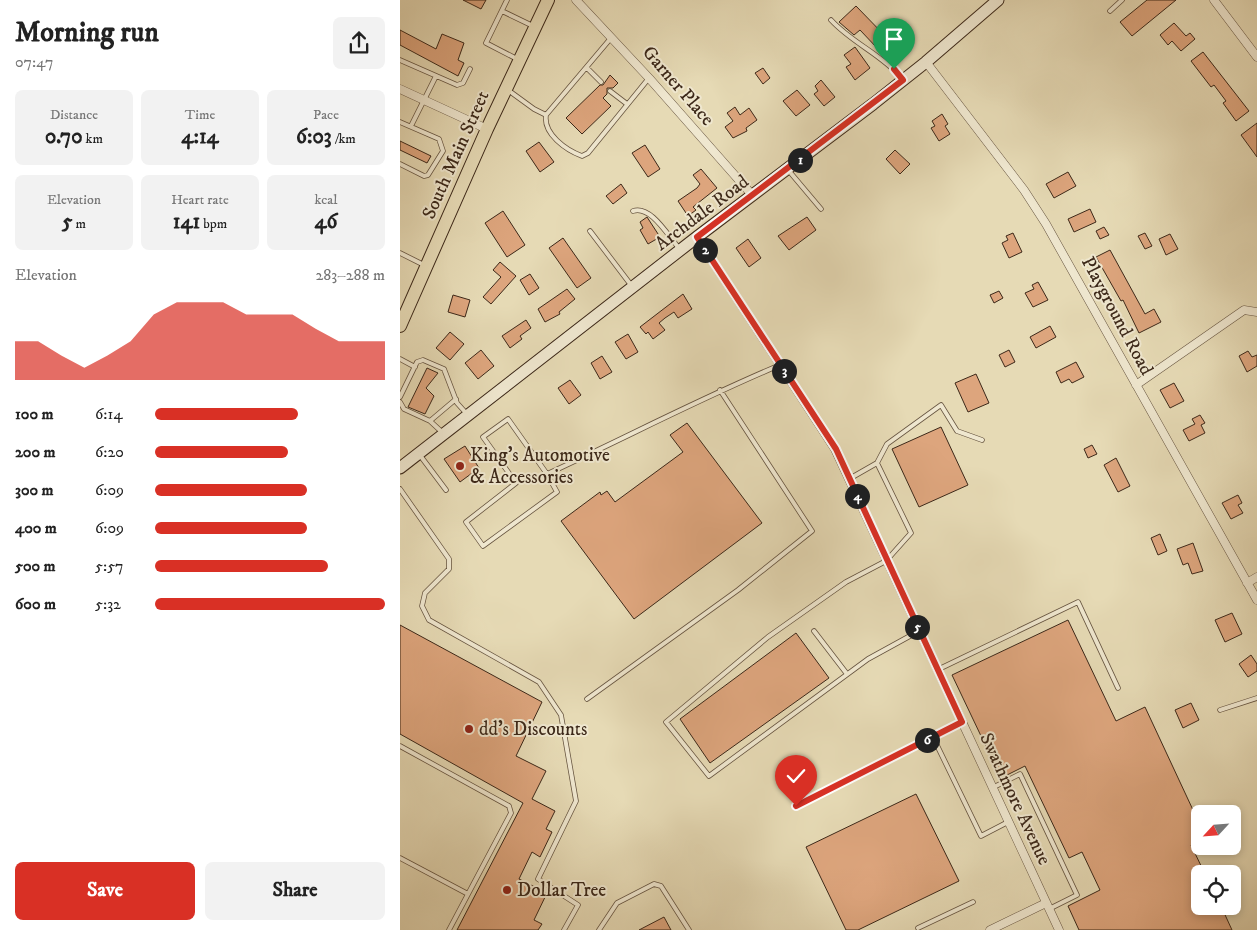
<!DOCTYPE html>
<meta charset="utf-8">
<style>
:root{--surface:#fff;--page:#f2f2f2;--text:#222;--muted:#767676;--accent:#d93025}
body{margin:0;font-family:"IM FELL DW Pica",serif;background:var(--page);color:var(--text);height:100vh;display:flex;flex-direction:column;font-size:19px;white-space:nowrap}
*{box-sizing:border-box;margin:0}
p{font-size:16px;color:var(--muted)}
.icon{flex:none;width:28px;height:28px;fill:none;stroke:currentColor;stroke-width:2;stroke-linecap:round;stroke-linejoin:round}
.map{position:relative;flex:1;overflow:hidden}
.side{display:flex;flex-direction:column;background:var(--surface);width:400px}
.side>*{flex:none}
.needle{width:32px;rotate:244deg}
.tools{position:absolute;left:791px;top:805px;display:grid;gap:10px}
.tools a{display:grid;place-items:center;width:50px;height:50px;border-radius:8px;background:var(--surface);box-shadow:0 2px 8px #0003;font-size:25px}
.pin{position:absolute;display:grid;place-items:center;width:42px;height:42px;color:#fff;margin:-51px -21px;border-radius:50% 50% 50% 0;rotate:-45deg;box-shadow:0 0 5px #0007}
.pin .icon{rotate:45deg}
.km{position:absolute;width:25px;height:25px;margin:-12px;border-radius:50%;background:#222;color:#fff;font-size:14px;line-height:25px;text-align:center}
.round{display:grid;place-items:center;flex:none;width:52px;height:52px;border-radius:8px;background:var(--page)}
.summary{display:flex;align-items:center;justify-content:space-between;height:85px;padding:0 15px}
h1{font-size:28px;font-weight:800;line-height:38px}
.metrics{display:grid;grid-template-columns:repeat(3,1fr);gap:8px;height:85px;padding:5px 15px}
.metrics div{display:grid;align-content:center;border-radius:8px;background:var(--page);text-align:center}
.metrics b{font-size:21px;font-weight:800}
.metrics small{font-size:14px;font-weight:400}
.metrics p{font-size:14px}
.chart{height:140px;padding:10px 15px}
.chart p{display:flex;justify-content:space-between}
.chart svg{width:100%;height:90px;margin-top:5px;fill:var(--accent);opacity:.7}
.button{display:flex;gap:10px;margin-top:auto;padding:10px 15px}
.button a{flex:1;height:58px;border-radius:8px;background:var(--accent);color:#fff;font-size:20px;font-weight:800;line-height:58px;text-align:center}
.button a+a{background:var(--page);color:var(--text)}
ul{padding:0 15px;list-style:none;font-size:16px}
li{display:grid;grid-template-columns:80px 60px 1fr;align-items:center;height:38px}
li i{height:12px;border-radius:6px;background:var(--accent)}
main{display:flex;flex:1;min-height:0}
.map>svg:first-child{display:block}
</style>
<main>
<section class="side">
<div class="summary"><div><h1>Morning run</h1><p>07:47</p></div><a class="round"><svg class="icon" aria-label="share" viewBox="0 0 24 24"><path d="M12 15V3M7 8l5-5 5 5M5 13v7h14v-7"/></svg></a></div>
<div class="metrics">
<div><p>Distance</p><b>0.70<small> km</small></b></div>
<div><p>Time</p><b>4:14</b></div>
<div><p>Pace</p><b>6:03<small> /km</small></b></div>
</div>
<div class="metrics">
<div><p>Elevation</p><b>5<small> m</small></b></div>
<div><p>Heart rate</p><b>141<small> bpm</small></b></div>
<div><p>kcal</p><b>46</b></div>
</div>
<div class="chart"><p><span>Elevation</span>283–288 m</p>
<svg viewBox="0 0 160 44" preserveAspectRatio="none"><path d="M0 44V25L10 25L20 32L30 38L40 32L50 25L60 12L70 6L80 6L90 6L100 12L110 12L120 12L130 19L140 25L150 25L160 25V44z"/></svg>
</div>
<ul>
<li><b>100 m</b>6:14<i style="width:62%"></i></li>
<li><b>200 m</b>6:20<i style="width:58%"></i></li>
<li><b>300 m</b>6:09<i style="width:66%"></i></li>
<li><b>400 m</b>6:09<i style="width:66%"></i></li>
<li><b>500 m</b>5:57<i style="width:75%"></i></li>
<li><b>600 m</b>5:32<i style="width:100%"></i></li>
</ul>
<div class="button"><a>Save</a><a>Share</a></div>
</section>
<div class="map">
<svg width="857" height="930" viewBox="0 0 857 930">
<rect width="100%" height="100%" fill="#e6dab5"/>
<filter id="stains"><feTurbulence type="fractalNoise" baseFrequency=".004" numOctaves="4"/><feColorMatrix values="0 0 0 0 .2 0 0 0 0 .09 0 0 0 0 .02 0 0 0 .5 -.17"/></filter>
<radialGradient id="worn" r=".72"><stop offset=".6" stop-color="#630" stop-opacity="0"/><stop offset="1" stop-color="#630" stop-opacity=".3"/></radialGradient>
<path fill="#dda57d" stroke="#3c2819" d="M63 0H86L81 9Z
M747 0H776L732 36 720 22Z
M456 6 488 39 478 49 460 30 454 35 439 22Z
M774 23 786 36 790 33 795 39 781 51 772 41 768 45 760 35Z
M0 30 36 49 42 34 64 43 58 60 64 63 58 76 0 45Z
M455 47 470 68 455 80 446 67 451 64 444 55Z
M803 52 849 111 836 121 823 103 826 101 814 85 811 87 791 61Z
M363 68 370 78 363 84 355 73Z
M210 75 218 83 213 88H207V94L203 98 211 106 182 134 166 118 200 85H203Z
M421 80 435 97 424 106 414 94 418 91 415 86Z
M397 90 410 105 396 116 383 101Z
M335 107 340 115 349 108 357 120 346 128 347 131 333 138 325 127 333 121 327 113Z
M542 114 548 124 545 126 550 134 539 141 531 128 535 126 532 121Z
M857 123V157L841 135Z
M0 141 31 156 27 163 0 150Z
M139 142 154 162 140 172 126 151Z
M245 145 260 169 248 177 232 153Z
M495 150 510 164 500 174 486 159Z
M301 169 317 188 293 207 296 210 288 216 278 201 297 188 300 184 293 175Z
M668 172 676 186 654 198 646 184Z
M221 184 227 193 213 204 206 196Z
M690 209 696 222 674 232 668 219Z
M103 211 125 245 107 257 85 223Z
M247 217 260 237 248 244 240 230 243 228 240 222Z
M407 217 416 230 389 250 378 236Z
M704 227 709 235 700 239 696 231Z
M613 233 622 252 609 258 602 243 608 240 606 236Z
M745 233 752 246 745 249 738 236Z
M770 234 778 249 766 255 759 239Z
M163 238 191 278 177 288 149 248Z
M348 239 361 258 349 267 336 248Z
M710 250 745 314 754 309 761 322 739 333 723 300 721 301 696 257Z
M100 262 116 276 91 304 83 297 101 277 93 270Z
M130 274 139 288 129 295 120 280Z
M638 282 648 300 633 307 625 293 634 289 632 285Z
M167 289 175 299 159 312 160 314 145 322 138 309Z
M599 291 603 298 594 303 590 295Z
M283 294 292 309 278 318 274 312 265 318 259 323 265 330 253 339 248 332 246 334 240 327Z
M53 295 70 300 65 317 48 312Z
M126 320 131 328 120 336 122 339 110 348 102 336Z
M650 326 656 337 636 348 630 337Z
M50 332 64 344 50 360 36 348Z
M228 334 238 352 226 359 215 342Z
M81 350 94 366 78 379 65 363Z
M609 350 615 362 605 367 599 355Z
M848 351 852 357 857 355V366L847 372 839 356Z
M202 356 212 372 200 379 191 363Z
M676 362 684 377 672 383 669 379 661 383 656 372Z
M27 368 38 373 26 388 34 396 25 414 8 407Z
M576 374 589 403 568 412 555 383Z
M170 380 181 395 169 404 158 388Z
M774 383 784 401 770 408 760 390Z
M800 415 805 423 801 425 805 433 789 441 783 430 795 424 792 419Z
M287 423 362 523 234 619 161 521 200 492 201 495 207 491 215 502 283 452 270 435Z
M541 427 568 485 519 507 492 449Z
M692 445 697 454 688 458 684 449Z
M65 446 79 468 60 482 44 459Z
M716 458 730 486 718 492 704 465Z
M838 495 842 503 838 505 843 513 831 519 822 503Z
M760 534 767 551 758 555 751 538Z
M793 543 803 571 792 574 788 563 783 565 777 549Z
M832 613 842 634 825 642 815 620Z
M668 620 716 721 745 707 800 825V841L791 845 805 874H800V906H821L832 930H679L668 906 700 890 682 852 669 858 625 766 601 778 552 675Z
M0 625 142 702 116 756 146 771 132 799 155 811 146 829 152 832 140 857 132 852 119 879 147 893 134 920 142 924 138 930H57L123 803 0 734Z
M396 633 429 678 310 763 280 719Z
M851 655 857 664V671L848 677 839 664Z
M791 703 799 720 783 728 775 710Z
M516 794 559 881 458 930H446L406 847Z
M264 917 271 930H239Z"/>
<g fill="none" stroke-linecap="round" stroke-linejoin="round">
<g stroke="#665440" stroke-width="5.5">
<path id="lane" d="M107 0 86 43 117 59
M102 11 133 26
M710 11 722 0
M431 20C452 43 481 54 502 78
M211 38 146 115C143 134 166 150 182 156L188 153 249 78
M0 60 57 85 63 83 70 69
M187 68 201 82
M108 90 134 109 146 115
M210 91 227 104
M0 122 39 139 43 151 28 175 24 176 0 164
M11 126 36 76
M389 171 421 209
M233 211C251 205 268 236 279 248
M190 231 231 285
M0 253 24 265
M0 359 15 367
M0 397 17 362 23 360 44 369 57 403 66 413
M0 402 4 409 30 421 43 433
M30 421 56 399
M19 454 46 490
M477 463 511 533 486 561 446 582 368 637 266 722 309 776 468 659 519 631
M147 474 157 492 83 546 66 522 116 483 83 437 108 419 147 474C225 438 301 398 380 365
M449 479 477 463 487 444 541 405 557 431 582 440
M0 489 49 559V569L25 593 22 606 29 620 139 682 161 715 176 801 138 879 178 905 164 930
M414 631 447 674
M537 670 678 602 718 688
M187 699 338 590 412 531 320 390
M820 710 857 698
M562 722 533 737 581 836 608 822
M0 746 109 806 111 813 49 930
M592 788 620 774 677 895 649 909
M396 806 533 737
M0 858 68 894
M518 928 573 902
M199 930 217 903 254 884 261 886 289 930"/>
</g>
<g stroke="#665440" stroke-width="9">
<path id="street" d="M176 0 249 78 353 196
M814 0 857 57
M526 62 624 190 646 224 857 600
M0 89 87 129
M297 237 435 449 659 930
M736 385 844 310 857 312
M847 583 857 577
M590 930 646 903"/>
</g>
<g stroke="#3c2819" stroke-width="13">
<path id="secondary" d="M0 468 297 237 473 104 526 62 598 0"/>
</g>
<g stroke="#3c2819" stroke-width="14">
<path id="primary" d="M0 326 87 129 148 0"/>
</g>
<use href="#lane" stroke="#efe7cf" stroke-width="4"/>
<use href="#street" stroke="#efe7cf" stroke-width="8"/>
<use href="#secondary" stroke="#efe7cf" stroke-width="11"/>
<use href="#primary" stroke="#e6dab5" stroke-width="12"/>
</g>
<g fill="none" stroke-linecap="round" stroke-linejoin="round">
<g stroke="#fff" stroke-width="10">
<path id="route" d="M396 806 562 722 436 449 297 237 503 80 494 69"/>
</g>
<use href="#route" stroke="#d93025" stroke-width="6"/>
</g>
<g fill="#8f2418" stroke="#efe7cf" stroke-width="2">
<circle cx="60" cy="466" r="5"/>
<circle cx="69" cy="729" r="5"/>
<circle cx="107" cy="890" r="5"/>
</g>
<g text-anchor="middle" dominant-baseline="central" stroke-width="4" stroke-linejoin="round" paint-order="stroke">
<g font-size="19" fill="#3c2819" stroke="#efe7cf">
<text transform="translate(278 86) rotate(49)">Garner Place</text>
<text transform="translate(56 155) rotate(-66)">South Main Street</text>
<text transform="translate(302 213) rotate(-37)">Archdale Road</text>
<text transform="translate(717 316) rotate(62)">Playground Road</text>
<text transform="translate(615 799) rotate(65)">Swathmore Avenue</text>
</g>
<g font-size="19" fill="#3c2819" stroke="#efe7cf" text-anchor="start">
<text x="70" y="455">King's Automotive<tspan x="70" dy="22">&amp; Accessories</tspan></text>
<text x="79" y="729">dd's Discounts</text>
<text x="117" y="890">Dollar Tree</text>
</g>
</g>
<rect width="100%" height="100%" filter="url(#stains)"/>
<rect width="100%" height="100%" fill="url(#worn)"/>
</svg>
<div class="tools">
<a><svg class="needle" viewBox="-14 -14 28 28"><path d="M0-13l5 13h-10z" fill="#e53935"/><path d="M0 13l5-13h-10z" fill="#767676"/></svg></a>
<a><svg class="icon" aria-label="locate" viewBox="0 0 24 24"><circle cx="12" cy="12" r="6"/><path d="M12 2v4M12 18v4M2 12h4M18 12h4"/></svg></a>
</div>
<div class="pin" style="left:494px;top:69px;background:#1e9e55"><svg class="icon" aria-label="arrive" viewBox="0 0 24 24"><path d="M6 21V4h12l-3 4 3 4H6"/></svg></div>
<div class="pin" style="left:396px;top:806px;background:#d93025"><svg class="icon" aria-label="check" viewBox="0 0 24 24"><path d="M5 12l5 5 9-10"/></svg></div>
<b class="km" style="left:400px;top:160px">1</b>
<b class="km" style="left:305px;top:250px">2</b>
<b class="km" style="left:384px;top:371px">3</b>
<b class="km" style="left:457px;top:496px">4</b>
<b class="km" style="left:517px;top:627px">5</b>
<b class="km" style="left:527px;top:740px">6</b>
</div>
</main>
